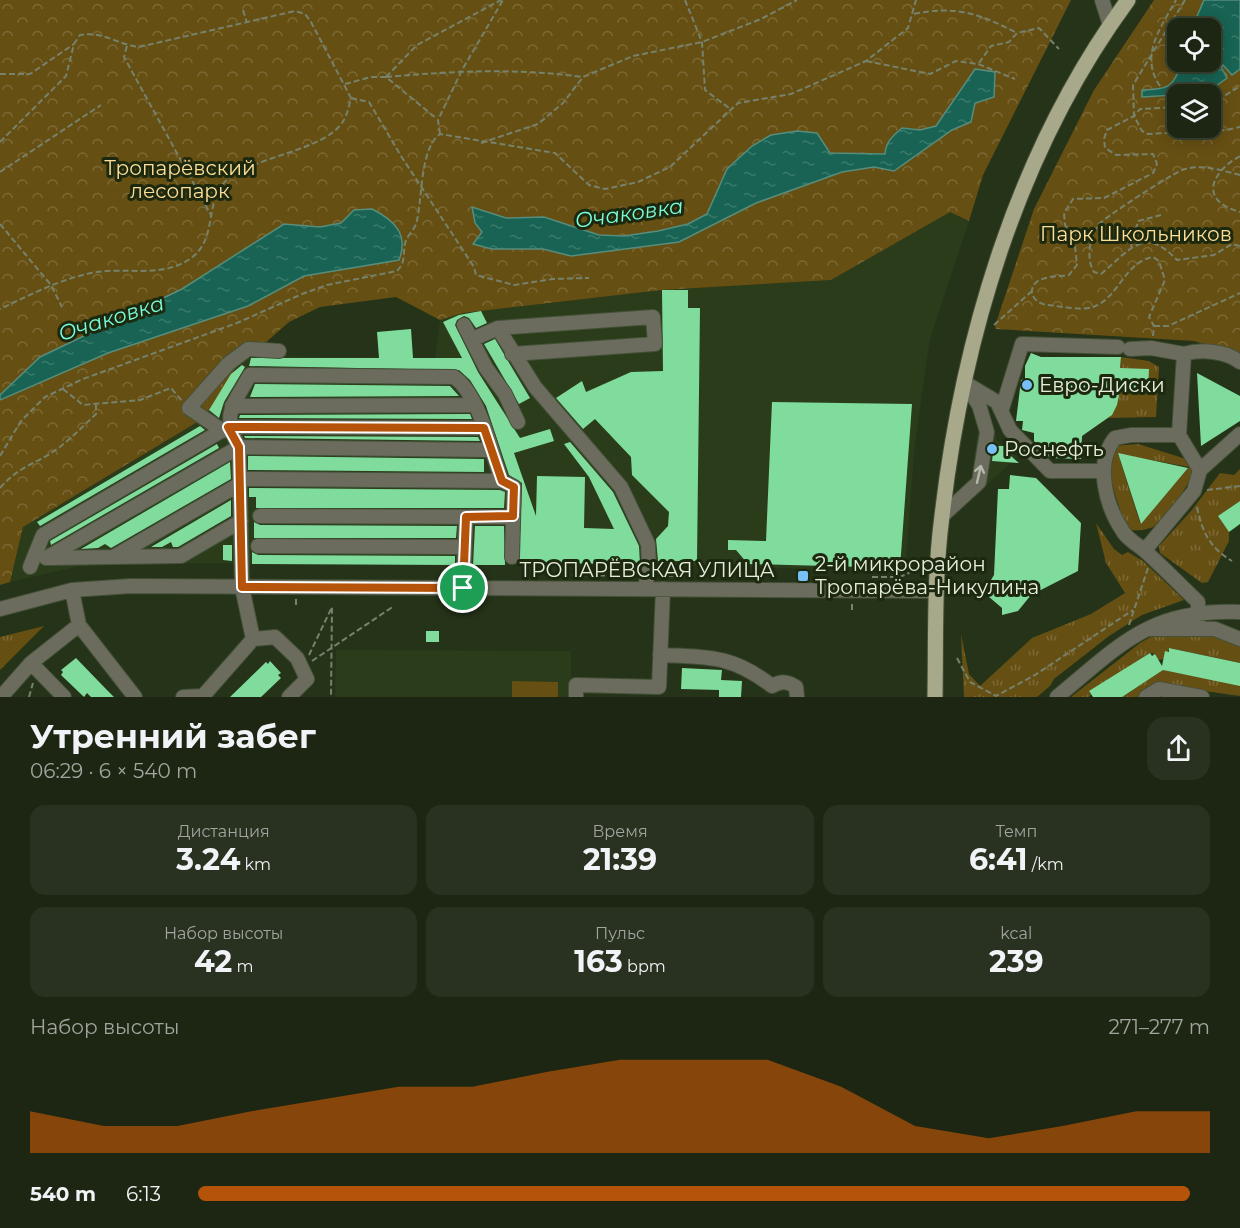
<!DOCTYPE html>
<html lang="ru">
<meta charset="utf-8">
<style>
:root{--surface:#1c2612;--page:#293220;--text:#f1f3f6;--muted:#a0a59f;--line:#3a4332;--accent:#b45309}
body{margin:0;font-family:Montserrat,sans-serif;background:var(--page);color:var(--text);height:100vh;display:flex;flex-direction:column;font-size:22px;white-space:nowrap}
*{box-sizing:border-box;margin:0}
p{font-size:20px;color:var(--muted)}
.icon{flex:none;width:33px;height:33px;fill:none;stroke:currentColor;stroke-width:2;stroke-linecap:round;stroke-linejoin:round}
.map{position:relative;height:697px;overflow:hidden}
.side{display:flex;flex-direction:column;background:var(--surface);flex:1}
.side>*{flex:none}
.controls{position:absolute;left:1167px;top:18px;display:grid;gap:12px}
.controls a{display:grid;place-items:center;width:54px;height:54px;border-radius:12px;background:var(--surface);box-shadow:0 3px 15px #0003,0 0 0 2px var(--line);font-size:30px}
.pin{position:absolute;display:grid;place-items:center;width:51px;height:51px;color:#fff;margin:-26px;border:3px solid #fff;border-radius:50%;box-shadow:0 2px 6px #0007}
.round{display:grid;place-items:center;flex:none;width:63px;height:63px;border-radius:18px;background:var(--page)}
.overview{display:flex;align-items:center;justify-content:space-between;height:102px;padding:0 30px}
h1{font-size:33px;font-weight:700;line-height:45px}
.metrics{display:grid;grid-template-columns:repeat(3,1fr);gap:9px;height:102px;padding:6px 30px}
.metrics div{display:grid;align-content:center;border-radius:15px;background:var(--page);text-align:center}
.metrics b{font-size:30px;font-weight:700}
.metrics small{font-size:16px;font-weight:400}
.metrics p{font-size:16px}
.chart{height:168px;padding:12px 30px}
.chart p{display:flex;justify-content:space-between}
.chart svg{width:100%;height:108px;margin-top:6px;fill:var(--accent);opacity:.7}
ul{padding:0 30px;list-style:none;font-size:20px}
li{display:grid;grid-template-columns:96px 72px 1fr;align-items:center;height:45px}
li i{height:15px;border-radius:8px;background:var(--accent)}
.map>svg:first-child{display:block}
</style>
<div class="map">
<svg width="1240" height="697" viewBox="0 0 1240 697">
<defs>
<pattern id="grass-tufts" width="24" height="20" patternUnits="userSpaceOnUse" patternTransform="scale(1.5)"><rect width="24" height="20" fill="#664f13"/><path d="M3 7l-1-3M5 7V3M7 7l1-3M15 17l-1-3M17 17v-4M19 17l1-3" fill="none" stroke="#7c6935"/></pattern>
<pattern id="park-crowns" width="20" height="18" patternUnits="userSpaceOnUse" patternTransform="scale(1.5)"><rect width="20" height="18" fill="#664f13"/><path d="M2 6a3 3 0 1 1 6 0M12 15a3 3 0 1 1 6 0" fill="none" stroke="#7c6935"/></pattern>
<pattern id="water-ripples" width="26" height="14" patternUnits="userSpaceOnUse" patternTransform="scale(1.5)"><rect width="26" height="14" fill="#186353"/><path d="M2 4q2-2 4 0t4 0M15 11q2-2 4 0t4 0" fill="none" stroke="#397a6b"/></pattern>
</defs>
<rect width="100%" height="100%" fill="#253318"/>
<path fill="#2b3c1a" d="M950 212 969 221 930 339 915 443 905 571 649 565 136 563 80 566 10 582 23 527 204 418 243 356 435 358 440 320 463 313 662 290 831 280Z
M982 398 998 442 1017 457 968 503Z
M336 650 571 651V697H335Z"/>
<path fill="url(#grass-tufts)" fill-rule="evenodd" d="M1121 357 1149 361 1159 367 1156 417 1109 418 1117 405Z
M1138 444 1183 458 1195 467C1194 478 1165 521 1155 526 1147 530 1140 531 1131 530L1124 523 1108 471 1112 446ZM1118 454 1189 467 1141 523H1140Z
M1240 469V501L1218 516 1229 532V541L1208 582 1202 583 1160 553 1159 546 1191 511 1220 473 1234 475Z
M1096 523 1114 549 1122 555 1128 552 1143 561 1184 600 1142 615 1109 636 1054 679 1050 686 1037 697H964L961 634 969 674 980 686 1032 638 1091 614 1125 593 1106 563Z
M44 626 0 670V637Z
M1156 634H1216L1240 643V663L1170 648 1164 659 1158 660 1155 654 1150 653 1089 692 1091 694 1089 697H1071L1140 643Z
M1163 670 1240 685V696L1169 686 1141 697H1122Z"/>
<path fill="url(#park-crowns)" fill-rule="evenodd" d="M0 0H1071L983 175 969 221 950 212 831 280 662 290 463 313 440 320 396 297 320 307 289 322 249 357 243 356 204 418 23 527 10 582 0 585Z
M1154 0H1240V355L1194 341 996 329 995 326 1034 209 1094 90ZM1178 28H1210V62H1178ZM1178 94H1210V128H1178Z"/>
<path fill="#664f13" d="M512 681 558 682V697H512Z"/>
<path fill="url(#water-ripples)" stroke="#568d7c" stroke-width="1.5" d="M1204 0H1240V69L1232 75 1223 65 1221 67 1227 78 1206 93 1142 97V90C1169 89 1173 88 1182 62H1210V28H1192Z
M975 69 995 72 994 97 975 103 971 122 952 130 894 171 874 167 842 172 756 203 679 242 571 256 543 249H492L473 244 482 232 475 223 472 207 506 218 544 217 599 235 624 236 658 231 688 224 707 214 727 169 752 146 771 135 797 131 817 133 830 153 885 154C886 141 893 136 902 128L920 130 936 126Z
M372 209C394 220 409 234 399 260L304 276 248 306 108 353 0 400V395L40 357 182 289 284 224 320 227 341 223 354 210Z"/>
<path fill="#7fdc9d" d="M662 290H688V308H700L697 561H658L656 539 668 526 669 512 632 475 631 457 595 419 583 429 556 398 582 381 586 392 631 372 663 371Z
M481 311 487 323 476 328 469 318 464 316 457 320 455 325 478 372 520 438 550 429 554 441 514 453 536 516 537 476 585 477 584 528 614 529 589 477 564 444 570 442 613 492 639 546 640 564 519 563 522 483 509 475 486 406 470 380 459 370 249 366 251 358H379L377 332 411 329 413 358H462L443 322 459 315Z
M495 339 530 398 519 404 484 344Z
M1031 353 1041 357H1121L1120 368 1149 369 1148 390H1120L1117 405 1112 415 1082 436 1081 459 1050 458 1034 441V433L1022 430 1023 421H1016L1021 380 1025 379V366Z
M242 365 245 367 224 402 219 418 209 410 231 374Z
M1197 373 1240 396V421L1201 446Z
M255 384 450 386 459 396 250 397Z
M772 402 912 404 900 568 748 564 736 550H728V540L766 541Z
M470 414 472 419 239 418 240 415Z
M200 426 205 430 40 526 37 522Z
M244 436 478 437 480 441 245 438Z
M217 444 219 448 51 545 50 541Z
M994 446H1004V450L1019 463 992 461Z
M1118 453 1188 468 1141 524Z
M248 456 484 459V472L248 470Z
M230 462 231 479 111 548 105 544 98 548 81 549Z
M1010 475 1036 478 1081 523 1078 571 1031 595 1018 611 1002 615V608L989 597 988 585 994 575 998 489H1009Z
M249 488 500 490 505 492 504 508H256V497H249Z
M231 500V516L178 547H173L171 542 162 547H151Z
M1240 501V524L1229 532 1218 516Z
M254 522 260 525 457 526 456 538H254Z
M475 526H504L505 565H473Z
M223 545H232V561L223 560Z
M252 552 258 555 455 556V565L252 564Z
M426 631H439V642H426Z
M1169 648 1240 663V686L1163 670 1122 697H1093L1089 691 1150 653 1152 656 1155 654 1162 666 1165 651 1169 652Z
M76 658 105 688 114 697H91L87 693 84 697 61 675 63 672 61 670Z
M270 661 281 673 278 675 281 678 261 697H230L266 662 268 664Z
M682 668 722 670 721 680 742 681 741 697H719V690L681 689Z"/>
<g fill="none" stroke-linecap="round" stroke-linejoin="round">
<g stroke="#445138" stroke-width="16">
<path id="minor" d="M1102 0 1110 25
M464 325 486 368 505 394 518 422
M498 328 653 317 655 344 512 354
M473 339 498 328 535 387 621 487 648 544 649 565 645 589
M1130 349 1151 348 1184 354 1179 435 1200 470 1194 491 1145 550
M1184 354C1201 349 1226 351 1240 362
M965 383 997 402 1010 430 1050 471H1104
M232 406 474 405
M1002 409 1022 344 1118 347
M223 431 189 408 228 364 248 349 279 351
M1179 435H1131L1115 438C1094 464 1106 507 1124 533 1129 540 1138 545 1145 551 1163 567 1180 585 1198 602V629
M1200 470 1240 434
M240 479 502 481
M260 516 513 517
M942 516 979 482 987 432 979 405 967 387
M258 546 465 547
M115 556 240 484
M46 558 239 447 490 450
M48 558 181 556 241 521
M30 567 43 535 228 427 484 428
M463 588 466 517
M72 590 79 625 135 697
M0 609 72 590 131 586 936 591
M1151 629H1215L1240 639
M253 639 275 637 297 658 307 679 289 697
M660 655C709 657 732 655 772 686
M772 686C782 681 787 681 796 687L797 697
M1 697 31 663
M64 697 31 663 79 625
M183 697 203 696 253 639 242 587 239 447C221 414 233 405 250 375L454 377C480 395 491 452 502 481L514 487 512 557
M576 697V685L659 687 663 589
M1057 697C1121 644 1150 609 1240 612
M1146 697 1159 689 1202 697"/>
</g>
<g stroke="#445138" stroke-width="17">
<path id="major" d="M935 697C936 637 934 576 942 516 963 335 1019 148 1128 0"/>
</g>
<path stroke="#76826b" stroke-width="2" stroke-dasharray="6 3" stroke-linecap="butt" d="M685 0 702 42 705 90 729 108
M1185 0 1133 85 1134 116 1142 131 1148 134 1226 130 1240 127
M243 10 247 23
M914 14C956 5 980 14 1017 33
M127 46 124 57 211 215
M866 61 930 74 956 61 978 64 1015 79
M979 63 991 46 1009 42 1017 33 1039 28 1059 49
M0 74H30L74 44
M386 77C453 71 516 68 583 77
M386 77 417 45 501 0
M345 84 371 77H386L437 119
M1160 86C1139 56 1161 27 1176 0
M351 98 369 102 401 156 474 267 476 275 514 285 553 279 589 278
M1210 105 1240 86
M440 134 438 120 462 70 503 0
M0 142 66 76 74 44 80 35C103 31 116 44 139 47L295 11 305 14 311 22 351 98C349 106 347 116 342 123 322 151 256 156 228 179 201 201 222 244 183 263 157 276 125 268 97 272 62 278 32 294 0 309
M481 143 538 124 563 103 583 77 633 56 702 42 761 19 797 0
M1240 156C1210 173 1199 201 1240 212
M0 172 101 105
M1240 175C1223 171 1203 164 1185 169 1174 172 1107 216 1099 224 1089 236 1086 260 1094 272L1101 274C1130 250 1144 225 1177 260L1214 255 1232 244 1240 246
M0 224 51 285 62 307
M1131 247 1138 221 1161 215
M994 325 1032 291
M1154 326H1168L1240 293
M1153 336 1154 326 1149 317 1165 280 1159 261 1153 257C1124 262 1119 298 1093 307 1081 311 1060 306 1047 305 1039 304 1031 298 1032 290 1034 275 1058 277 1069 275L1077 265 1074 236 1065 225 1064 213 1073 199 1104 198 1153 173 1157 164 1153 154 1116 155 1105 148 1104 139 1107 130 1134 116 1140 109 1178 107
M63 389 83 405 140 400 171 388 182 401
M0 456 21 421 45 397 83 379 237 323 302 294 327 285 397 271C407 261 402 252 406 240 408 235 414 230 416 224 423 201 419 149 440 134L555 153 589 185 605 189 638 182 670 167 738 103 791 94 866 61 908 28 916 0
M0 488C20 465 35 465 57 449 71 439 83 426 96 414V405
M1207 490 1240 486
M1197 507C1202 532 1210 548 1232 561
M572 575 635 576
M659 576H674
M872 577H900L915 570
M296 605V598
M852 610V601
M1129 625 1148 568
M309 655 332 607 331 697
M957 658 970 682 996 696 1035 675 1133 610
M312 661 394 606
M29 697 33 683"/>
<use href="#minor" stroke="#6b6c5d" stroke-width="14"/>
<use href="#major" stroke="#a8a88a" stroke-width="15"/>
</g>
<defs><path id="oneway-shaft" d="M-6 0H5M1.5-3L5.5 0L1.5 3" fill="none" stroke-width="1.6" stroke-linecap="round" stroke-linejoin="round" transform="scale(1.5)"/></defs>
<use stroke="#b4baaa" href="#oneway-shaft" transform="translate(979 474) rotate(-77)"/>
<g fill="none" stroke-linecap="round" stroke-linejoin="round">
<g stroke="#fff" stroke-width="12">
<path id="route" d="M228 427 484 428 502 481 514 487 513 516 466 517 463 588 242 587 239 447Z"/>
</g>
<use href="#route" stroke="#b45309" stroke-width="8"/>
</g>
<g fill="#76c0f7" stroke="#1c290e" stroke-width="2">
<circle cx="1027" cy="385" r="6"/>
<circle cx="992" cy="449" r="6"/>
<rect x="797" y="570" width="12" height="12" rx="3"/>
</g>
<g text-anchor="middle" dominant-baseline="central" stroke-width="6" stroke-linejoin="round" paint-order="stroke">
<g font-size="20" fill="#fddd98" stroke="#1c290e">
<text x="180" y="168">Тропарёвский<tspan x="180" dy="23">лесопарк</tspan></text>
<text x="1136" y="234">Парк Школьников</text>
</g>
<g font-size="20" fill="#e5eedd" stroke="#1c290e" text-anchor="start">
<text x="1039" y="385">Евро-Диски</text>
<text x="1004" y="449">Роснефть</text>
<text x="815" y="564">2-й микрорайон<tspan x="815" dy="23">Тропарёва-Никулина</tspan></text>
</g>
<g font-size="20" fill="#e5eedd" stroke="#1c290e">
<text x="647" y="570">ТРОПАРЁВСКАЯ УЛИЦА</text>
</g>
<g font-size="21" font-style="italic" fill="#7afddd" stroke="#1c290e">
<text transform="translate(629 213) rotate(-8)">Очаковка</text>
<text transform="translate(111 318) rotate(-17)">Очаковка</text>
</g>
</g>
</svg>
<div class="controls">
<a><svg class="icon" aria-label="locate" viewBox="0 0 24 24"><circle cx="12" cy="12" r="6"/><path d="M12 2v4M12 18v4M2 12h4M18 12h4"/></svg></a>
<a><svg class="icon" aria-label="layers" viewBox="0 0 24 24"><path d="M12 4l9 5-9 5-9-5zM3 14l9 5 9-5"/></svg></a>
</div>
<div class="pin" style="left:463px;top:588px;background:#1e9e55"><svg class="icon" aria-label="arrive" viewBox="0 0 24 24"><path d="M6 21V4h12l-3 4 3 4H6"/></svg></div>
</div>
<section class="side">
<div class="overview"><div><h1>Утренний забег</h1><p>06:29 · 6 × 540 m</p></div><a class="round"><svg class="icon" aria-label="share" viewBox="0 0 24 24"><path d="M12 15V3M7 8l5-5 5 5M5 13v7h14v-7"/></svg></a></div>
<div class="metrics">
<div><p>Дистанция</p><b>3.24<small> km</small></b></div>
<div><p>Время</p><b>21:39</b></div>
<div><p>Темп</p><b>6:41<small> /km</small></b></div>
</div>
<div class="metrics">
<div><p>Набор высоты</p><b>42<small> m</small></b></div>
<div><p>Пульс</p><b>163<small> bpm</small></b></div>
<div><p>kcal</p><b>239</b></div>
</div>
<div class="chart"><p><span>Набор высоты</span>271–277 m</p>
<svg viewBox="0 0 160 44" preserveAspectRatio="none"><path d="M0 44V27L10 33L20 33L30 27L40 22L50 17L60 17L70 11L80 6L90 6L100 6L110 17L120 33L130 38L140 33L150 27L160 27V44z"/></svg>
</div>
<ul>
<li><b>540 m</b>6:13<i style="width:98%"></i></li>
</ul>
</section>
